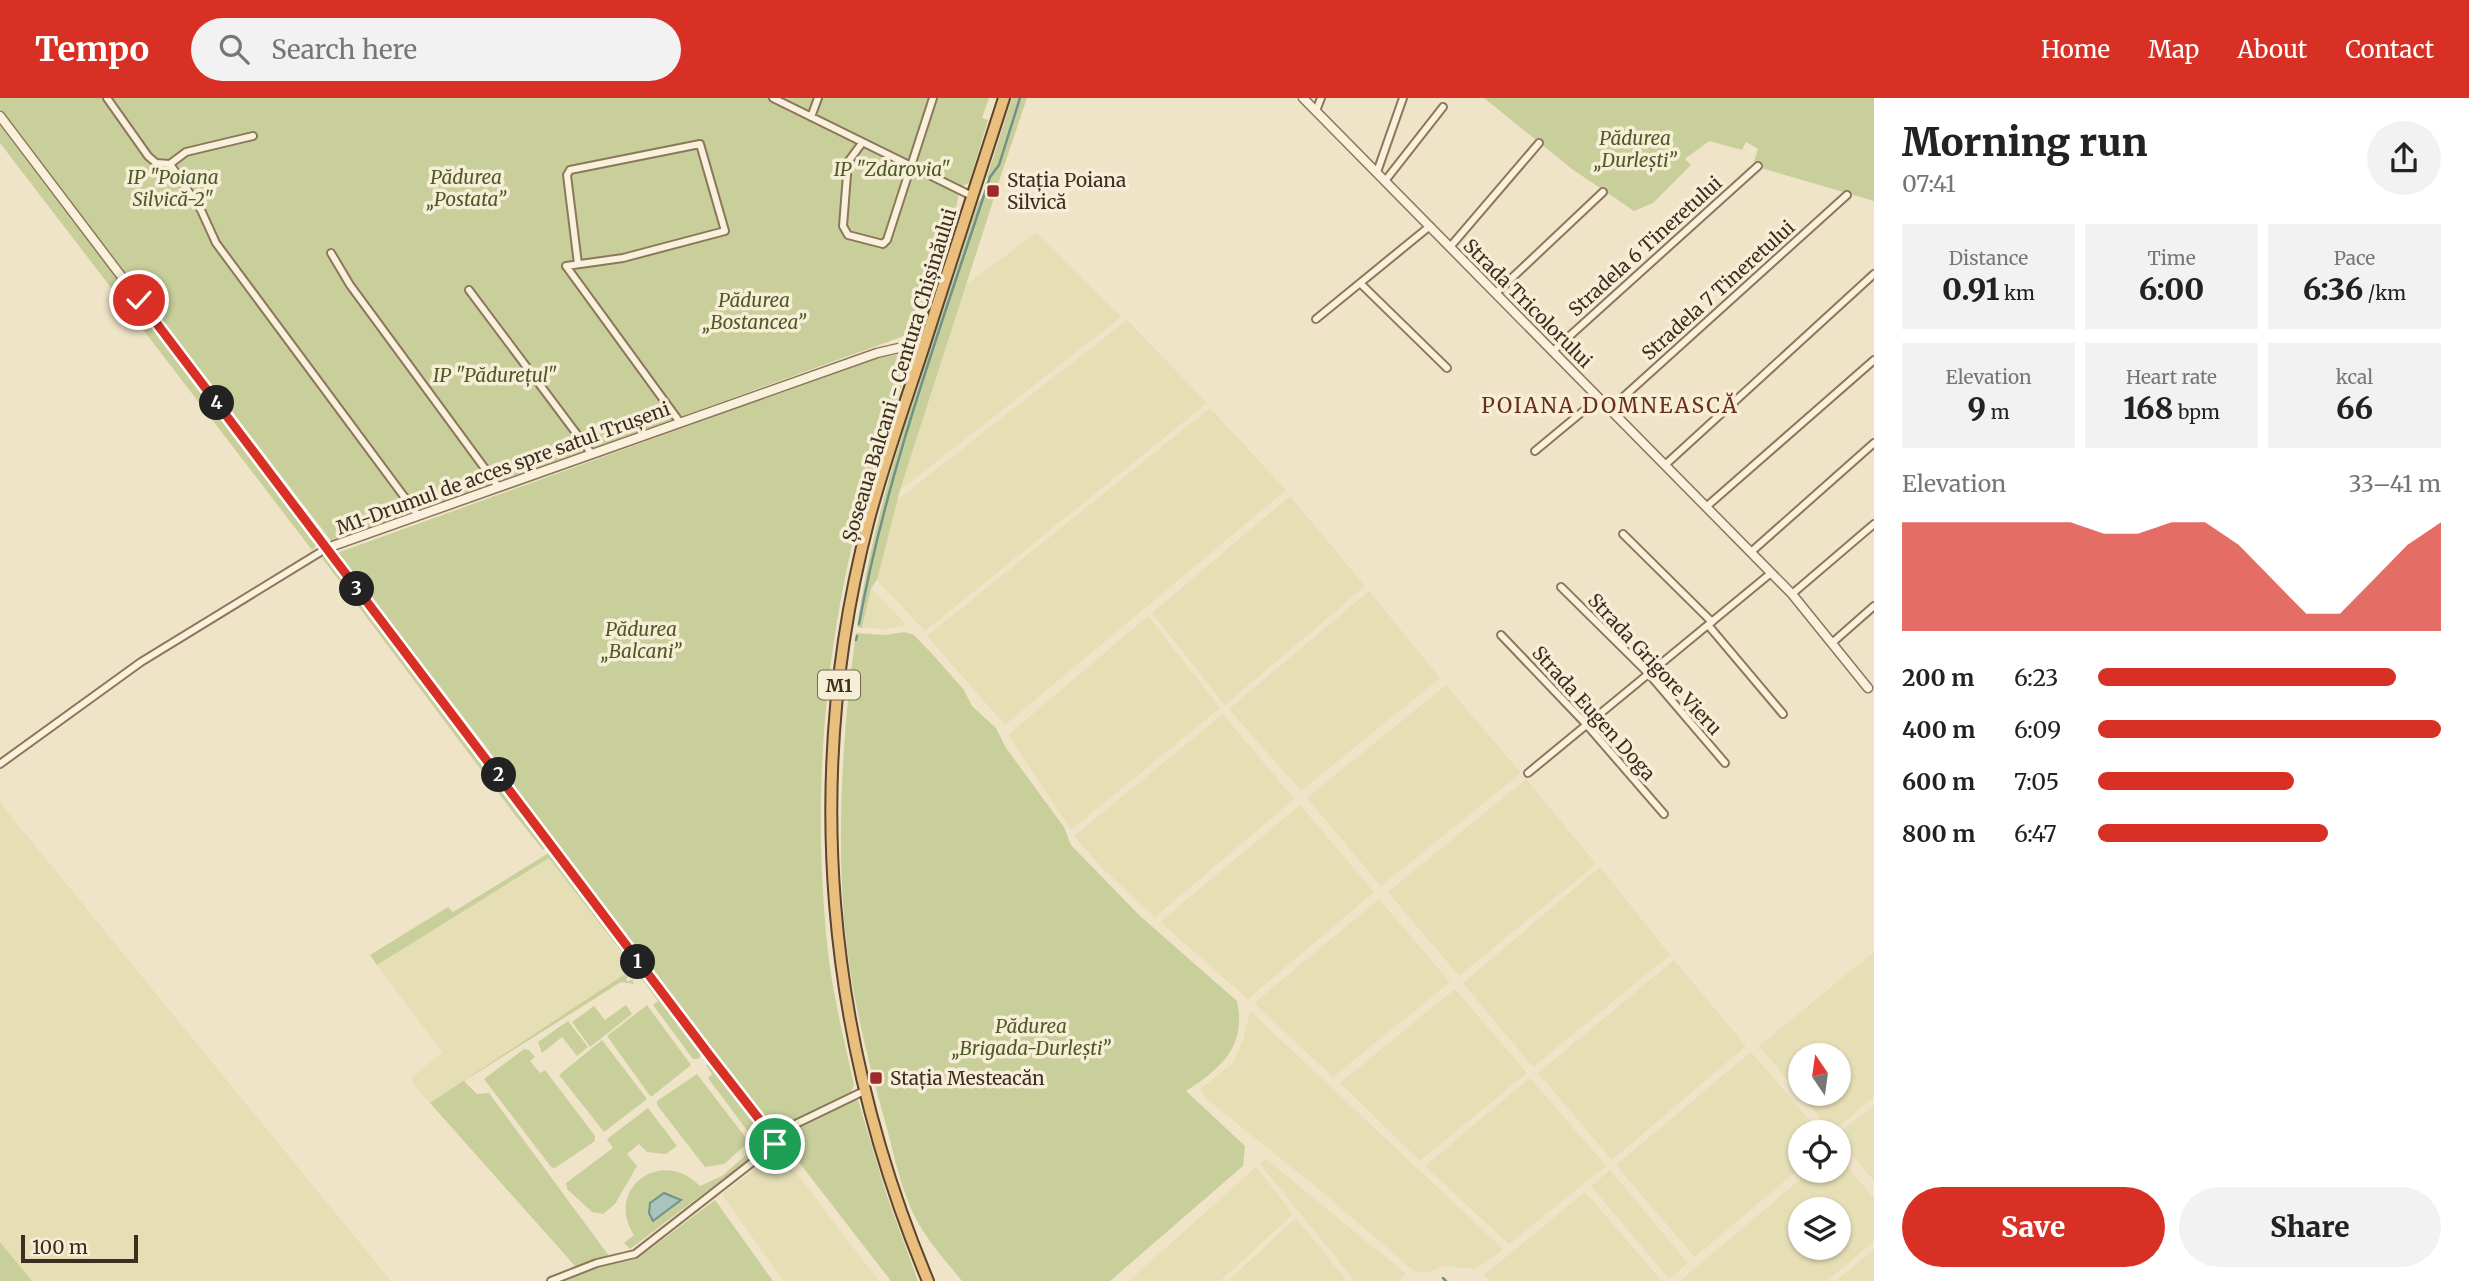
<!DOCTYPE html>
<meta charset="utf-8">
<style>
:root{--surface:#fff;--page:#f2f2f2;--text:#222;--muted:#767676;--accent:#d93025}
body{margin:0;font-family:Merriweather,serif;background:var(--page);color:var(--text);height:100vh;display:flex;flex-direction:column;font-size:26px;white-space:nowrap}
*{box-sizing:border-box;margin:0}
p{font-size:23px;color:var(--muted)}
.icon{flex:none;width:38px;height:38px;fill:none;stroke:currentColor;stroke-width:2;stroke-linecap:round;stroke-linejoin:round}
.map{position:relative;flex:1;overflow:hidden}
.drawer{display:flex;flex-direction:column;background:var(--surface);width:595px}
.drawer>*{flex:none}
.needle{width:46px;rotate:347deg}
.fabs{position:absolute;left:1788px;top:945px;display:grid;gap:14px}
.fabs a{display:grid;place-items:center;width:63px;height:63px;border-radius:50%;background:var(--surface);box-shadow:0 2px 5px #0004;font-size:35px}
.scale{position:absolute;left:21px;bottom:18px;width:117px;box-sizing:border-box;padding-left:7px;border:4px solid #3d2e20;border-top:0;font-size:19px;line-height:24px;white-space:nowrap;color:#3d2e20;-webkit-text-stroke:5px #f7eed8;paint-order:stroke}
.pin{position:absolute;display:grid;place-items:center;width:60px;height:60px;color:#fff;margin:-30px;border:4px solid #fff;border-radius:50%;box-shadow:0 2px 7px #0007}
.km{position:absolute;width:35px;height:35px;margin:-18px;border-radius:50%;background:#222;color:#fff;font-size:19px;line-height:35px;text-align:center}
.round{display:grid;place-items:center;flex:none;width:74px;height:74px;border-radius:37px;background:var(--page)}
.headline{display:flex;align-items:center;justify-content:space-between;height:119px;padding:0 28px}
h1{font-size:38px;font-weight:800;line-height:52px}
.figures{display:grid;grid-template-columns:repeat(3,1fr);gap:10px;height:119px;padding:7px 28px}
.figures div{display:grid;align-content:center;border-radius:0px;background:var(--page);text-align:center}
.figures b{font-size:30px;font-weight:800}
.figures small{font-size:19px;font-weight:400}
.figures p{font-size:19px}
.chart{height:196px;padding:14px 28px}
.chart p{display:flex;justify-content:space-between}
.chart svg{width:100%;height:126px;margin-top:7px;fill:var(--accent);opacity:.7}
.button{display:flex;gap:14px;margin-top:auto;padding:14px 28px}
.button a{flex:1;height:80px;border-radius:42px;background:var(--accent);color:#fff;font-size:28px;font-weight:800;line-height:80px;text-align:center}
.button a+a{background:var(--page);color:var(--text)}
ul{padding:0 28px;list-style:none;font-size:23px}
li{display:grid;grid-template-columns:112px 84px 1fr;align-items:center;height:52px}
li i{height:18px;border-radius:9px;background:var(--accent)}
header{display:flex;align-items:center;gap:42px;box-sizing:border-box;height:98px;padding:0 35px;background:var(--accent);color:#fff}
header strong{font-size:33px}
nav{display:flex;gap:38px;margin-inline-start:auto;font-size:24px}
.search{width:490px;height:63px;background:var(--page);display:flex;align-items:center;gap:18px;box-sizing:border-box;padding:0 24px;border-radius:38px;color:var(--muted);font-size:26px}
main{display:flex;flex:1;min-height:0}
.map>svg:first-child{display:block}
</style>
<header>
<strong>Tempo</strong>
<div class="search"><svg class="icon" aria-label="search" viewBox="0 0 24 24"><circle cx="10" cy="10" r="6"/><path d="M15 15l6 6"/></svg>Search here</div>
<nav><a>Home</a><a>Map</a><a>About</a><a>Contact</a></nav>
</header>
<main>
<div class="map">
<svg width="1874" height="1183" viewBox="0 0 1874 1183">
<rect width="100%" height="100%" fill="#f0e4c8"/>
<path fill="#e6deb5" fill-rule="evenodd" d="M1036 135 1121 219 900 392 966 187Z
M1127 222 1207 305 925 533 877 482 897 402Z
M1210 310 1286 392 1005 627 927 538Z
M1290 398 1365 488 1225 607 1152 515Z
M871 490 907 527 884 531 862 530Z
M1369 493 1440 580 1301 693 1229 611Z
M1148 518 1220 610 1071 732 1008 637Z
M1446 587 1521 675 1381 788 1307 700Z
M1223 616 1294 701 1155 819 1102 770 1074 738Z
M1526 681 1596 766 1459 878 1388 794Z
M0 701 5 711 391 1183H32L0 1144Z
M1300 707 1374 794 1248 901 1160 824Z
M549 760 634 870 430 1005 413 986 412 980 442 954 377 867Z
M1600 769 1670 857 1533 969 1463 885Z
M1379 801 1450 884 1333 979 1254 905Z
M1874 854V999L1832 1034 1759 948ZM1801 957H1839V996H1801Z
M1674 862 1746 948 1612 1062 1538 975Z
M1455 891 1527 975 1420 1063 1340 985Z
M1250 913 1503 1151 1476 1171 1443 1168 1427 1175 1414 1173 1315 1088 1209 1003 1200 991 1233 965 1243 942Z
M1751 954 1820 1034H1801V1069L1695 1159 1616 1067Z
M1530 980 1606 1068 1509 1146 1425 1068Z
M1874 1007V1083L1839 1042V1035Z
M780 1053 845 1139 879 1183H783L722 1096Z
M1839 1059 1874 1100V1143L1827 1183H1680L1810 1073H1839ZM1801 1111H1839V1150H1801Z
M1266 1061 1406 1176 1398 1183H1355L1260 1066Z
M1256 1069 1293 1116 1220 1183H1129Z
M1610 1072 1688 1165 1669 1181 1591 1088Z
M1585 1094 1662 1183H1491L1484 1177Z
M1296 1120 1347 1183H1228Z
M1874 1151V1183H1836Z"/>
<path fill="#c9cf9b" d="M0 0H989L982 20 988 22 969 85 960 89 956 110 959 117 925 225 915 234 680 319 678 315 672 318 674 321 592 352 588 347 582 349 586 355 499 384 489 380 491 387 419 412 415 409 410 416 332 444 0 11Z
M1012 0H1027L997 89 990 86 987 79Z
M1484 0H1874V103L1761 70 1754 63 1758 51 1746 44 1742 52 1709 43 1685 61 1691 67 1653 105 1634 113 1572 71Z
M0 26 318 447 312 452 0 45Z
M986 95 995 97 900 392 877 482 871 490 862 530 857 529C878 382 934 245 978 104Z
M899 256 909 266C890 323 868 380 854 439 823 569 814 702 826 835 830 886 843 937 854 987L850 996 852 1004 858 1002 887 1098 918 1183H891L629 845 484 646 337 455 877 260Z
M328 456 548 748 543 752 515 717 322 460Z
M905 534 914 537 935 559 964 592 972 608 996 630 1006 650 1064 729 1071 747 1140 818 1237 903C1247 949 1220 971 1186 993L1245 1048 1243 1068 1110 1183H962C949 1167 934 1150 923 1133 902 1100 895 1060 885 1023 872 978 860 931 852 884 833 774 841 645 856 535L885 537Z
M552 753 704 954 698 961H693L653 907 658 903 636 873 626 881 628 884 632 881 634 886 621 884 464 983 477 996 489 995 609 1158 575 1168 430 1005 634 870 549 760 377 867 370 857 448 809 453 814Z
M626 907 632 916 590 949 572 924 594 908 605 922Z
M647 907 691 967 651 999 607 938Z
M568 923 588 949 577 958 562 939 542 955 538 944Z
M602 942 647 1001 604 1034 559 977Z
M524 951 529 952 535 959 530 963 540 975 545 972 595 1038V1043L555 1070 551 1069 484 981Z
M709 966 718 971 763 1032 759 1040 752 1039 708 980 712 976 706 967Z
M697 976 749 1044 724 1066 705 1069 657 1007V1003Z
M648 1010 677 1048 666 1056 647 1054 639 1046 627 1056 637 1068 615 1106 603 1116 592 1114 567 1091 566 1085 613 1050 607 1041Z
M754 1050 757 1055 630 1151 624 1145 634 1137C604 1091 661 1048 700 1088L722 1078Z
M715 1102 773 1183H562L601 1169 637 1161Z
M0 1144 32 1183H0Z"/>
<path fill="#a9c4bc" stroke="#6f938a" stroke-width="2" d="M664 1095 681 1102 653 1123 649 1115 650 1105Z"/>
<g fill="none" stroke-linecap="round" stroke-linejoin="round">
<path stroke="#6f938a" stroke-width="2.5" d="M859 526C887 373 942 226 990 79L999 67 1020 0
M856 542 857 538
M1443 1180 1446 1183"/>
<g stroke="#8d765c" stroke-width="10">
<path id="minor" d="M107 0 148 58 156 65 170 66 201 112 216 145 417 416
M773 0 972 98
M1316 13 1321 0
M811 19 818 0
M862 45 848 64 843 128 848 137 883 146 887 142 933 0
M170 66 186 54 253 38
M1377 74 1403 0
M1385 83 1443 9
M1450 149 1539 45
M331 155 350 187 497 387
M578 166 567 77 570 72 700 46 725 133 623 160 566 168 679 323
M1360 185 1447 270
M469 192 591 355
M1496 195 1603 94
M1316 221 1430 128
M1553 253 1758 68
M1610 311 1847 97
M1535 353 1599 300
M1665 367 1874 176
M1706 409 1874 262
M1623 436 1712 524
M1751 454 1874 345
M1561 489 1649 576 1725 665
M1792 496 1874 426
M1708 527 1783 616
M1501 537 1586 626 1664 716
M1832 545 1874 508
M0 666 141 564 327 450 766 1030 777 1035 864 993
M1528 675 1771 475
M551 1183 597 1165 635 1156 763 1056 775 1046 777 1035"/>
</g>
<g stroke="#8d765c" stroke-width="11">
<path id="tertiary" d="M1303 0 1792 496 1868 590
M0 18 327 450 877 255 925 244"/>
</g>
<g stroke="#5b4430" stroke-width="14">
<path id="trunk" d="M928 1183C826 940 802 677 869 421 884 365 903 311 921 257 949 171 976 86 1004 0"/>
</g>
<use href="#minor" stroke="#faf1dc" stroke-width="6"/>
<use href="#tertiary" stroke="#faf1dc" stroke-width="8"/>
<use href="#trunk" stroke="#eabe7c" stroke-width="10"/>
</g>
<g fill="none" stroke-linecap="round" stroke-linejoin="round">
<g stroke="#fff" stroke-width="14">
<path id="route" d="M139 202 710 958 766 1030 776 1035 775 1046"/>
</g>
<use href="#route" stroke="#d93025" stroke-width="9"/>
</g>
<g fill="#9e2a2b" stroke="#f7eed8" stroke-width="2.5">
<rect x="986" y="86" width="14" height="14" rx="3.5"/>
<rect x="869" y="973" width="14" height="14" rx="3.5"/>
</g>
<g text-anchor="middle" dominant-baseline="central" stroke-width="7" stroke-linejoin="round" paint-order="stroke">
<rect fill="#f7eed8" stroke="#756857" stroke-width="2" x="818" y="572.5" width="42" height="29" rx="5"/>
<g font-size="18" font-weight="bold" fill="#3d2e20">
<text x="839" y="587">M1</text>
</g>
<g font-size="19" font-style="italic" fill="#4d5a26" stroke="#f7eed8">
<text x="1635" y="40">Pădurea<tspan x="1635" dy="22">„Durlești”</tspan></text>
<text x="892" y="71">IP "Zdarovia"</text>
<text x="173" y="79">IP "Poiana<tspan x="173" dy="22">Silvică-2"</tspan></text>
<text x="466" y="79">Pădurea<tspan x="466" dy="22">„Postata”</tspan></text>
<text x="754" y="202">Pădurea<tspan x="754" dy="22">„Bostancea”</tspan></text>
<text x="495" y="277">IP "Pădurețul"</text>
<text x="641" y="531">Pădurea<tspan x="641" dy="22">„Balcani”</tspan></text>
<text x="1031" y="928">Pădurea<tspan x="1031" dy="22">„Brigada-Durlești”</tspan></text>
</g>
<g font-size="19" fill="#3d2e20" stroke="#f7eed8" text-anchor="start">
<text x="1007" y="82">Stația Poiana<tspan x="1007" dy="22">Silvică</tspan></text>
<text x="890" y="980">Stația Mesteacăn</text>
</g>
<g font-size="19" fill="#3d2e20" stroke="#f7eed8">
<text transform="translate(1645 148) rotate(-42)">Stradela 6 Tineretului</text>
<text transform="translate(1718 192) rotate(-42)">Stradela 7 Tineretului</text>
<text transform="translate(1528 205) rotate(45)">Strada Tricolorului</text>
<text transform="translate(899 277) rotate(-73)">Șoseaua Balcani - Centura Chișinăului</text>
<text transform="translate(503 370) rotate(-20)">M1-Drumul de acces spre satul Trușeni</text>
<text transform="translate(1655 566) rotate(47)">Strada Grigore Vieru</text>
<text transform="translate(1594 615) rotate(48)">Strada Eugen Doga</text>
</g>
<g font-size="21" letter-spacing="2" fill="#6b2e1e" stroke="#f7eed8">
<text x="1610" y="307">POIANA DOMNEASCĂ</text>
</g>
</g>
</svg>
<div class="fabs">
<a><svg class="needle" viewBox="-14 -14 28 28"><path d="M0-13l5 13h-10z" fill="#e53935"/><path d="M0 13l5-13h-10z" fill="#767676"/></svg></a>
<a><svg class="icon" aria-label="locate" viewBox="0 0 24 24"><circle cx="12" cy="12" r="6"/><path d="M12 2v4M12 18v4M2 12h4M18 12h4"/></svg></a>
<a><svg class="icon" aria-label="layers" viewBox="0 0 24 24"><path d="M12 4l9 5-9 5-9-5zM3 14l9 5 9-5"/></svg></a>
</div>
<div class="scale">100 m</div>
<div class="pin" style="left:775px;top:1046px;background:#1e9e55"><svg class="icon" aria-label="arrive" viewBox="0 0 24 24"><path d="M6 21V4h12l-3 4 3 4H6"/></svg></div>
<div class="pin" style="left:139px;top:202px;background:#d93025"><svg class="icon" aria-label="check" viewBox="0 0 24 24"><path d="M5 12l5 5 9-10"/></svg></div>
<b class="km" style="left:638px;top:864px">1</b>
<b class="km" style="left:499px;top:677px">2</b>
<b class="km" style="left:357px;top:491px">3</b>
<b class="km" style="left:217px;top:305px">4</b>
</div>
<section class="drawer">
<div class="headline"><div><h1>Morning run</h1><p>07:41</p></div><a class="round"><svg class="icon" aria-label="share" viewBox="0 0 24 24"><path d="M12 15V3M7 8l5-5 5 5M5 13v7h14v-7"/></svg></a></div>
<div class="figures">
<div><p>Distance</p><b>0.91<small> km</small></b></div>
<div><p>Time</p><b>6:00</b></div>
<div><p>Pace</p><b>6:36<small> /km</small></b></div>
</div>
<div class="figures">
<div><p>Elevation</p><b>9<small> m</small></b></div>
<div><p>Heart rate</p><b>168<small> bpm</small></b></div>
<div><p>kcal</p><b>66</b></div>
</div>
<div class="chart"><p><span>Elevation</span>33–41 m</p>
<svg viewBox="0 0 160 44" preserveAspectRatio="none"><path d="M0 44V6L10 6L20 6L30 6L40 6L50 6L60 10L70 10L80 6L90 6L100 14L110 26L120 38L130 38L140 26L150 14L160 6V44z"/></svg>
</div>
<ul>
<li><b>200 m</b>6:23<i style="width:87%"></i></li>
<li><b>400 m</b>6:09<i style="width:100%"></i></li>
<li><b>600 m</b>7:05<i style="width:57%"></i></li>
<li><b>800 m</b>6:47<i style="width:67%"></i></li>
</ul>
<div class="button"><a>Save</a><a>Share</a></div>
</section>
</main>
